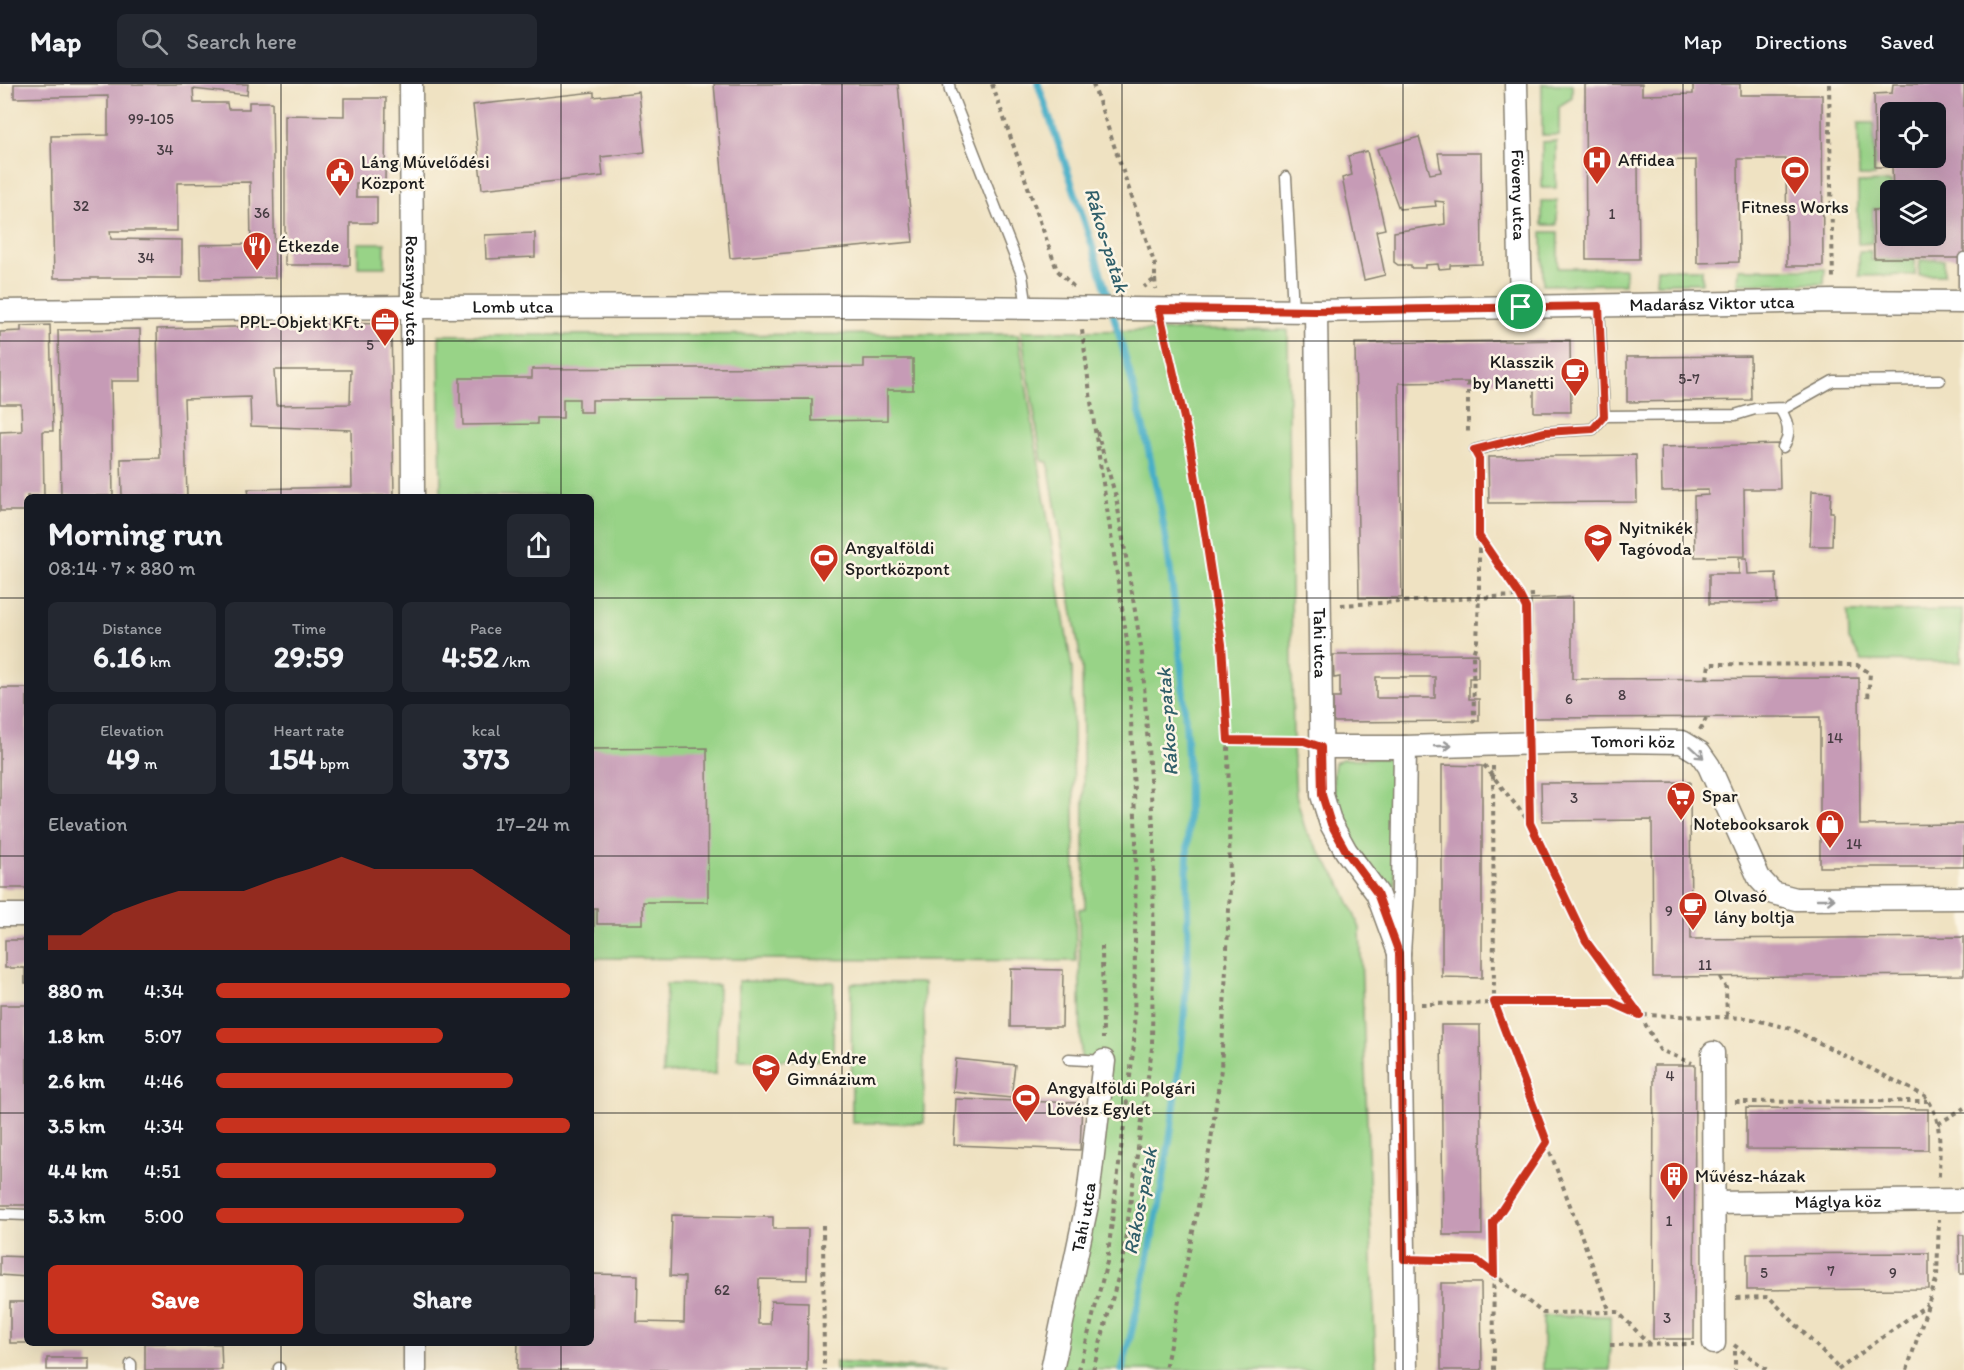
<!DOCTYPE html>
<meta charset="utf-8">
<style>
:root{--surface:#171b24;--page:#242831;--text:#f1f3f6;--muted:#9ea1a6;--line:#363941;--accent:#c8321e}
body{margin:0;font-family:Itim,sans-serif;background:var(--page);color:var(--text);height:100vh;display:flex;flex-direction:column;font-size:22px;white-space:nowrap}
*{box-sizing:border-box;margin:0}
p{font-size:20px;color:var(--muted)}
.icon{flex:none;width:33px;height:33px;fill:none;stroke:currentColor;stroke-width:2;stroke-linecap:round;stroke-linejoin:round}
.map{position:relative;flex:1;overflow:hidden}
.details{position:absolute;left:24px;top:410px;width:570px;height:852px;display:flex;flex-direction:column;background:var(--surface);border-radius:9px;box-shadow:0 6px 24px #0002}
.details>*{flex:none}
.controls{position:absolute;left:1880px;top:18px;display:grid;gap:12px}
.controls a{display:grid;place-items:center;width:66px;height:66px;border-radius:9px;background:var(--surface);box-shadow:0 6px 24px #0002;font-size:30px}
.pin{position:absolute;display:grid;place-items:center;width:51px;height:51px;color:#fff;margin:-26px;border:3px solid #fff;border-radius:50%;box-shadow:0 2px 6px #0007}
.round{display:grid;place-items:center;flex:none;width:63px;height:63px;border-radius:9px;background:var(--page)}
.overview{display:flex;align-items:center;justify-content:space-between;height:102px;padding:0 24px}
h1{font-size:33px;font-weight:700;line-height:45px}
.metrics{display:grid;grid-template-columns:repeat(3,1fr);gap:9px;height:102px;padding:6px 24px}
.metrics div{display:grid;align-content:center;border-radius:9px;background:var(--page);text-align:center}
.metrics b{font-size:30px;font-weight:700}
.metrics small{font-size:16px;font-weight:400}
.metrics p{font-size:16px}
.chart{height:168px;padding:12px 24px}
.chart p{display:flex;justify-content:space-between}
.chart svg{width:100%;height:108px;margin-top:6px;fill:var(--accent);opacity:.7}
.primary-button{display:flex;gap:12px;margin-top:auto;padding:12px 24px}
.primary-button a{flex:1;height:69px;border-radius:9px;background:var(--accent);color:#fff;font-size:24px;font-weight:700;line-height:69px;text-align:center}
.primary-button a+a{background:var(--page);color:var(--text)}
ul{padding:0 24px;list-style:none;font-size:20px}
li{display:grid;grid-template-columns:96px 72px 1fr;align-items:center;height:45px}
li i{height:15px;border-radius:8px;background:var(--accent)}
header{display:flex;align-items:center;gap:36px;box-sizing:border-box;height:84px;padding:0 30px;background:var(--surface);border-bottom:2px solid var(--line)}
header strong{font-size:28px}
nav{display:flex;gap:33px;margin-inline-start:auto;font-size:21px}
.search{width:420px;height:54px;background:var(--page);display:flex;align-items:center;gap:15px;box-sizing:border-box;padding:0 21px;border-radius:9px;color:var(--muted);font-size:22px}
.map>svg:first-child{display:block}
</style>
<header>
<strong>Map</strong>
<div class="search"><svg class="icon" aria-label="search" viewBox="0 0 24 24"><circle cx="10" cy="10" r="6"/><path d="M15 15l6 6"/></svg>Search here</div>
<nav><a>Map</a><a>Directions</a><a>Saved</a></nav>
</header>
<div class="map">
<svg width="1964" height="1286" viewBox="0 0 1964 1286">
<rect width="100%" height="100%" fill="#fcf5e5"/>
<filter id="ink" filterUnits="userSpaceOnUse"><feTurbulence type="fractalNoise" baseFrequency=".0167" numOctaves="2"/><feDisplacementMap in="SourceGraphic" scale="12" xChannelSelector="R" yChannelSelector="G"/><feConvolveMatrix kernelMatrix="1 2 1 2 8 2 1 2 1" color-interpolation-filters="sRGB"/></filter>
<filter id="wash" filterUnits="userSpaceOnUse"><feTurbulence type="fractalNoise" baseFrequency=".008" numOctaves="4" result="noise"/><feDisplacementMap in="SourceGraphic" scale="24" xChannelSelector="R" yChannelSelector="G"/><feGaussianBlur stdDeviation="1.35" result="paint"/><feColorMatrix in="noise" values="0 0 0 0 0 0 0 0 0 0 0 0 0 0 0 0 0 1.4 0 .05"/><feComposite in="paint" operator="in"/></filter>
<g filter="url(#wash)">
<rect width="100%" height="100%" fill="#efe2c2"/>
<path fill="#98d387" stroke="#5a7852" stroke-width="1.5" d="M1542 0H1572V14L1559 22V51H1542Z
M1858 39H1874L1875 92H1859Z
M1556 57V104H1542V58Z
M1891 98 1890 125H1873L1872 159 1858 160V99Z
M1542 117H1557V141H1542Z
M1542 148H1558V184H1625V200L1543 201Z
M358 159H385V183H358Z
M1859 167H1871V176L1915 175V191L1859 192Z
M1920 176H1944V191H1919Z
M1657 185H1702V199H1656Z
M1738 185H1825L1824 200 1737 199Z
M1288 246 1293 663 1296 711 1305 745 1342 802 1360 844 1376 1286H1052L1104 978 1081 975 1079 825 1085 824 1082 584 1048 378 1042 377 1021 247Z
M1018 250 1072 585 1076 877 591 874V412H441L439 251Z
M1962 526 1961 578 1862 577 1849 556 1848 528Z
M1387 674 1394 679 1395 806 1386 807C1360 769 1324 728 1335 679L1342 675Z
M738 897 834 898 833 976H738Z
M851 899H924V1039H852Z
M666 900 718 901 716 990 663 989Z
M1543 1232H1610V1286H1543Z
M835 1278 948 1286H835Z"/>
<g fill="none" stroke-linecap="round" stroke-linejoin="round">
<path stroke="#47aec7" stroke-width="7" d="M1038 0C1090 150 1140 299 1166 456 1177 530 1184 605 1188 679 1189 714 1188 750 1187 785 1187 820 1189 855 1187 890 1180 1023 1155 1157 1122 1286"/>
</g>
<g id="blocks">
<path fill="#c69bb6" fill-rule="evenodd" d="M14 0H248L247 11 193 5 194 19H227L228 25H249V18H272L275 194 201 195 200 161 251 160 250 98 177 99V147H110L111 155 182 156V194H54L51 52 108 51V12L14 14Z
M714 0H898L913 158 730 174Z
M1585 0H1642V11L1693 10V0H1740V11H1822L1823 182H1787L1786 75H1738L1739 178 1697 179 1696 76 1638 77 1639 175H1586Z
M1893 0H1964V174H1874L1873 126H1890V152H1935V106H1893L1892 83H1875L1874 10 1892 9ZM1890 28H1935V74H1890Z
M594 8V13L639 8 645 68 601 73 603 92 482 105 473 21Z
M344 14H386L385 99H356V113H377V139H350V181H285V31L344 32Z
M1419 53 1430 90 1441 88 1438 69H1481L1482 180 1450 181V184L1439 185 1438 180 1425 181V184H1411V181H1398L1394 178V148L1445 140 1444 118 1435 117 1436 122 1399 125 1377 65Z
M1367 67 1385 145 1376 147 1385 191 1364 196 1342 94 1352 91 1348 72Z
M535 149V173L486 175 485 151Z
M391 239 394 412H249L248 405 352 403 351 346 251 342 250 313 184 315 187 412H122L121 375 160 374 157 245ZM274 286H351L350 320 276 321Z
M50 241 53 347H43L44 412H27V427H0V348L22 347 21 320H0V248L21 247V242Z
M140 245 141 297H111L113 412H61L58 246Z
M1570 256 1571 328H1534V297L1399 299 1402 514H1359L1355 259Z
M1750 272 1751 316 1627 318V273Z
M864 275H913V306H887V336L812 337V315L592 316V328H579V315H563V334H537V340L463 341 462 320H460V294H532V285L864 283Z
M1779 360 1780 405H1744L1745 472 1695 473 1694 412 1708 411V406L1662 407 1661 363Z
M1636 371 1637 418 1489 419 1488 373Z
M1812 407 1831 408 1830 428H1833L1832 462H1810Z
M1739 474H1747L1748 490 1776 489 1777 519 1709 520V490H1739Z
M1572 513V595L1859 594 1860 741 1964 740V783H1820V633L1532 634 1531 515Z
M1478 570V594H1469V615H1479V637L1333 638V614H1340V593L1334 594 1333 571ZM1376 593H1435V614H1376Z
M0 604H27V804H0Z
M707 664 708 818H643V840H597V824H594V847H591V665Z
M1442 681 1482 682V894L1442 893Z
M1690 698 1691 855 1964 853V891L1653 893 1652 736 1542 737 1541 699Z
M5 856H27V899H25V884H5Z
M1011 885 1063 886 1062 943H1010Z
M0 921H27V1121H0Z
M1441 941H1480L1482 1151H1443Z
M956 975 1015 981 1011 1014 953 1008Z
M1654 981H1695L1694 1255H1653Z
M956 1015 1082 1019 1080 1066 954 1061Z
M1746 1024 1928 1025V1066L1746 1065Z
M672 1131 773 1133V1145H808L807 1196 759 1195 758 1240H770L771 1217 808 1218 807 1286H517L518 1258H591V1190L638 1191 637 1238 684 1239 685 1193 670 1192Z
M1959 1151H1964V1190H1960Z
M1929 1169V1205L1747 1206V1170Z
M0 1172 27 1173V1193L0 1191Z
M1441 1199H1481L1482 1286H1441Z
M10 1218H27V1259H10Z
M145 1259 221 1260 222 1286H145Z
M47 1274H89V1286H47Z"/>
</g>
</g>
<g filter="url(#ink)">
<use href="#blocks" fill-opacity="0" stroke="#867f6f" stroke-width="1.5"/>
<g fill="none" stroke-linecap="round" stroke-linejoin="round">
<g stroke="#867f6f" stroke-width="13">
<path id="service" d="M949 0 950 7 1022 191 1027 224
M1286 93 1293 226
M1964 174V206
M1599 222 1604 332 1735 331 1755 325 1785 324 1833 297 1940 296
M1780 325C1788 337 1792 350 1783 363
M1475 366 1545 348 1593 345 1604 332
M1069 975 1104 977
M0 1130 27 1131
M279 1284V1286
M131 1286V1280"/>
</g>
<g stroke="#867f6f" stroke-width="25">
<g id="minor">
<path id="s1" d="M411 0 413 412"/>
<path id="s2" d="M1516 0 1521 223"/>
<path id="s3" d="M0 227 413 223 861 222 1316 227 1834 217 1964 218"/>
<path id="s4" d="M1316 227 1322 711 1331 740 1346 767 1377 809 1399 869"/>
<path id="s5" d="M1321 663H1405L1616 657 1682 658 1700 669 1709 682 1759 794 1773 809 1796 815 1964 814"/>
<path d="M1405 663 1403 807 1399 869 1406 1286"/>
<path d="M0 831H27"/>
<path d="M1713 969 1714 1259"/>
<path id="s6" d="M1714 1119 1964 1116"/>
<path d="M415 1258V1286"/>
<path id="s7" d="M1052 1286 1087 1121 1104 977"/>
</g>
</g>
<path stroke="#867f6f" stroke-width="4" stroke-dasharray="4.5 4.5" stroke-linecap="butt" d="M992 0 1057 186 1074 203
M1093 0 1155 181V195L1144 203
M1829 0 1833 196
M1155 195 1156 205
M1164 245 1190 360 1222 560 1228 656 1230 805 1221 985 1210 1063 1165 1286
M1468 298V351
M1479 452 1520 512 1526 524 1528 638
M1341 521 1534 511
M1707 595 1709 580 1857 581 1870 589 1868 615
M1472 638 1474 637 1473 570 1477 557 1479 514V380
M1700 646 1707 633
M1228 656 1302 657
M1484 681 1530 739 1586 857 1640 931 1660 966 1692 979
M1529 681 1530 739
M1493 682 1494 918 1610 1228
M1102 862 1103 955
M1720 893 1726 904 1727 933
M1421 920 1611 918 1640 931 1748 934 1792 945 1925 1012C1944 1035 1939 1067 1939 1095
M1735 1018 1928 1017
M1938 1040 1964 1024
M823 1141 824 1286
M1425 1175 1477 1177 1543 1229 1618 1228 1650 1261
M1736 1214 1769 1213 1840 1286
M1610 1261 1694 1260
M1734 1261 1767 1286
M1735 1267V1286
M1079 1286 1107 1178 1134 960 1136 757 1128 563 1093 333 1082 246
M1093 1286 1122 1179 1152 964 1154 757 1142 569 1116 413 1097 348
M1494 1286 1493 1139 1547 1059
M1838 1286 1928 1220
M1907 1286 1937 1193 1939 1135"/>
<use href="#service" stroke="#fff" stroke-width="10"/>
<use href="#minor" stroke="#fff" stroke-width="22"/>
</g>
<defs><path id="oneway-shaft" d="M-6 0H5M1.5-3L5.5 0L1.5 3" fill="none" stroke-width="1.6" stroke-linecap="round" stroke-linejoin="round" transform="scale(1.5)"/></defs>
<g stroke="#999">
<use href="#oneway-shaft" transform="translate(1443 662) rotate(-2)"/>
<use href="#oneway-shaft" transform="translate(1697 668) rotate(42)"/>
<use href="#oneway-shaft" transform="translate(1826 815)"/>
</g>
</g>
<g fill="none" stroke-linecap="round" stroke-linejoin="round" filter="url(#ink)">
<g stroke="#fff" stroke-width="12">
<path id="route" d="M1599 222 1604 332 1593 345 1545 348 1474 366 1479 375V452L1520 512 1526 524 1530 739 1586 857 1640 931 1611 918H1494L1547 1058 1493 1139 1494 1190 1477 1177 1404 1175 1399 869 1377 809 1346 767 1331 740 1322 711 1321 663 1304 657 1228 656 1222 560 1205 449 1190 360 1159 225 1316 227Z"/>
</g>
<use href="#route" stroke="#c8321e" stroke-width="8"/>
</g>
<path fill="none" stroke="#1c1c1c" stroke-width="1.5" stroke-opacity="0.55" d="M281 0V412M561 0V412M842 0V1286M1122 0V1286M1403 0V1286M1683 0V1286M0 257H1964M0 514H27M591 514H1964M0 772H27M591 772H1964M0 1029H27M591 1029H1964M281 1258V1286M561 1258V1286"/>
<defs>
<g id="hospital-pin" transform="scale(1.5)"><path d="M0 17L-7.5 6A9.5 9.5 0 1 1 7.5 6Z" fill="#c8321e" stroke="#fcf5e5"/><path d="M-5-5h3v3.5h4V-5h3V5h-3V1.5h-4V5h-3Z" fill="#fff"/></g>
<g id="stadium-pin" transform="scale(1.5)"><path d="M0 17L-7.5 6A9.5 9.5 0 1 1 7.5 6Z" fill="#c8321e" stroke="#fcf5e5"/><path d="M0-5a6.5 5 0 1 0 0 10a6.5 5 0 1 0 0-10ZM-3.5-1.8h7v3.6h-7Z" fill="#fff"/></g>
<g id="civic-pin" transform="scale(1.5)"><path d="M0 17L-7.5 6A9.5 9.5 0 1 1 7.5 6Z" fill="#c8321e" stroke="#fcf5e5"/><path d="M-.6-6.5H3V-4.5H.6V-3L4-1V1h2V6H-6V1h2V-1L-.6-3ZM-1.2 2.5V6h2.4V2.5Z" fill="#fff"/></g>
<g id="restaurant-pin" transform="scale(1.5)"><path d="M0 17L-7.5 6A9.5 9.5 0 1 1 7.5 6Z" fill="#c8321e" stroke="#fcf5e5"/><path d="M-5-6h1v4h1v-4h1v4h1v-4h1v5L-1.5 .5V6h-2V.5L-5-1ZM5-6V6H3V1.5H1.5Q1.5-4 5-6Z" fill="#fff"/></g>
<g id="office-pin" transform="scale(1.5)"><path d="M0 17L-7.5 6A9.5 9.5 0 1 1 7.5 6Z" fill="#c8321e" stroke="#fcf5e5"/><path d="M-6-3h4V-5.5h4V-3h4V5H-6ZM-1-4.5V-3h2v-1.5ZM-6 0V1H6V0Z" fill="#fff"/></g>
<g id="cafe-pin" transform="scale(1.5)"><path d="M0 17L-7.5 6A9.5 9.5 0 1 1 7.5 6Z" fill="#c8321e" stroke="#fcf5e5"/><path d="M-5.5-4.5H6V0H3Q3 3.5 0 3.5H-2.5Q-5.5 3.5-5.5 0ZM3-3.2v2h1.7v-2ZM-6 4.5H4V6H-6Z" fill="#fff"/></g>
<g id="school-pin" transform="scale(1.5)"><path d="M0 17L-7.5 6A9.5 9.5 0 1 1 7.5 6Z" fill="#c8321e" stroke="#fcf5e5"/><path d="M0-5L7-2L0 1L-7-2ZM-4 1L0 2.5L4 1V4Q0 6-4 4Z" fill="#fff"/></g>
<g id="supermarket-pin" transform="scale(1.5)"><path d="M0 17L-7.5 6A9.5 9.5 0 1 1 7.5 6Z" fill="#c8321e" stroke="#fcf5e5"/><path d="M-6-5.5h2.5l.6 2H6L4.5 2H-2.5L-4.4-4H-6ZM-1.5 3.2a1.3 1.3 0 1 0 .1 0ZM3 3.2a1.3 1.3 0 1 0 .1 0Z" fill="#fff"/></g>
<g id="shop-pin" transform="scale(1.5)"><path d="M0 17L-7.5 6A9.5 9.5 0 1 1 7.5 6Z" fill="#c8321e" stroke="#fcf5e5"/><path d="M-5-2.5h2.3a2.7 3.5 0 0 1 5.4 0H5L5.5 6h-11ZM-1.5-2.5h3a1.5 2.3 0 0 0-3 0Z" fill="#fff"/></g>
<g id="building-pin" transform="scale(1.5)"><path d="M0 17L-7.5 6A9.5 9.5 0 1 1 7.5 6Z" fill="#c8321e" stroke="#fcf5e5"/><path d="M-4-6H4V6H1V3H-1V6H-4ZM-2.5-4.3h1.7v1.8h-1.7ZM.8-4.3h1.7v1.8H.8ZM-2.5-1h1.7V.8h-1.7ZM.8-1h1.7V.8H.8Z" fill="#fff"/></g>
</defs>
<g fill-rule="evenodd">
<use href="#hospital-pin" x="1597" y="76"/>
<use href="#stadium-pin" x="1795" y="86"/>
<use href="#civic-pin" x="340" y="88"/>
<use href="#restaurant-pin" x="257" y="162"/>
<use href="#office-pin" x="385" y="238"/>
<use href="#cafe-pin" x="1575" y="288"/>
<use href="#school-pin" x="1598" y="454"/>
<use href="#stadium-pin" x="824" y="474"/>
<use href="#supermarket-pin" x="1681" y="712"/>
<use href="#shop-pin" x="1830" y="740"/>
<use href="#cafe-pin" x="1693" y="822"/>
<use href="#school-pin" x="766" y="984"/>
<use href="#stadium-pin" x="1026" y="1014"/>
<use href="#building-pin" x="1674" y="1092"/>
</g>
<g text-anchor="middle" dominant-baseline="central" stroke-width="5" stroke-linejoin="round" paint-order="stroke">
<g font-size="15" fill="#463c42">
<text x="151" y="35">99-105</text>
<text x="165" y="66">34</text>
<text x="81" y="122">32</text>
<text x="262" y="129">36</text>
<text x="1612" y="130">1</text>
<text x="146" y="174">34</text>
<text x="370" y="261">5</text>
<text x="1689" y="295">5-7</text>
<text x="1622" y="611">8</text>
<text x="1569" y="615">6</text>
<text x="1835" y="654">14</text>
<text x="1574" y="714">3</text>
<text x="1854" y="760">14</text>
<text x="1669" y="827">9</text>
<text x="1705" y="881">11</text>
<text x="1670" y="992">4</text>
<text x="1669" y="1137">1</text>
<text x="1831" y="1187">7</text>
<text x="1764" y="1189">5</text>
<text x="1893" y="1189">9</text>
<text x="722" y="1206">62</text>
<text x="1667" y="1234">3</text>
</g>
<g font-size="18" fill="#1c1c1c" stroke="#fcf5e5" text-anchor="start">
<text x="1618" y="76">Affidea</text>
<text x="361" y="78">Láng Művelődési<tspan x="361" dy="21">Központ</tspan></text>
<text x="1795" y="123" text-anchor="middle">Fitness Works</text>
<text x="278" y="162">Étkezde</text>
<text x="364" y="238" text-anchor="end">PPL-Objekt KFt.</text>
<text x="1554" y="278" text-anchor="end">Klasszik<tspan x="1554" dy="21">by Manetti</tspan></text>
<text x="1619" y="444">Nyitnikék<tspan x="1619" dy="21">Tagóvoda</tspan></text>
<text x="845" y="464">Angyalföldi<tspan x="845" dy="21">Sportközpont</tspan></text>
<text x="1702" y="712">Spar</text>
<text x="1809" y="740" text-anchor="end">Notebooksarok</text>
<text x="1714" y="812">Olvasó<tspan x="1714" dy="21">lány boltja</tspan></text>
<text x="787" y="974">Ady Endre<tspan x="787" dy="21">Gimnázium</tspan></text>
<text x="1047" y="1004">Angyalföldi Polgári<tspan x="1047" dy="21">Lövész Egylet</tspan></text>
<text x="1695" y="1092">Művész-házak</text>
</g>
<g font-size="18" fill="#1c1c1c" stroke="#fcf5e5">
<text stroke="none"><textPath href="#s2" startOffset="111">Föveny utca</textPath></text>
<text stroke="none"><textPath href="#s1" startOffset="207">Rozsnyay utca</textPath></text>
<text stroke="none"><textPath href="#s3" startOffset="1712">Madarász Viktor utca</textPath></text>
<text stroke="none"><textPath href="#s3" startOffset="513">Lomb utca</textPath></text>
<text stroke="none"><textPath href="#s4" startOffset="332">Tahi utca</textPath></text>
<text stroke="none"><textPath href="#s5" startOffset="312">Tomori köz</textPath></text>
<text stroke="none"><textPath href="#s6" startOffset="124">Máglya köz</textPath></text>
<text stroke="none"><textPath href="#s7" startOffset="156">Tahi utca</textPath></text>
</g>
<g font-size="20" font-style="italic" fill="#2f5e69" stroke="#fcf5e5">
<text transform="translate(1107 156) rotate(73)">Rákos-patak</text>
<text transform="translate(1167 638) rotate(-94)">Rákos-patak</text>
<text transform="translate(1140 1117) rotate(-79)">Rákos-patak</text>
</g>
</g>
</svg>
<div class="controls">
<a><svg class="icon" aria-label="locate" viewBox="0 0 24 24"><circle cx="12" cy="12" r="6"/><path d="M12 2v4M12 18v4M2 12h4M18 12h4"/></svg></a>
<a><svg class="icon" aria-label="layers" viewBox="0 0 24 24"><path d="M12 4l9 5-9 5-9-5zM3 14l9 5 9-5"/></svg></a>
</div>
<div class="pin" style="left:1521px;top:223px;background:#1e9e55"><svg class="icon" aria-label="arrive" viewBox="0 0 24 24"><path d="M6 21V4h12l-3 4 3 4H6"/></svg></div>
<section class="details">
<div class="overview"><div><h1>Morning run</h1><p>08:14 · 7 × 880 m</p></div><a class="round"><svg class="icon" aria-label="share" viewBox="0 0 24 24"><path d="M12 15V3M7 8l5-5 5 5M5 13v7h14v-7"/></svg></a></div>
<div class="metrics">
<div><p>Distance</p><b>6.16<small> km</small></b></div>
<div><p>Time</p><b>29:59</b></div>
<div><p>Pace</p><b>4:52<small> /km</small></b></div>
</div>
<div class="metrics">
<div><p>Elevation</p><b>49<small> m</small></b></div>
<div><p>Heart rate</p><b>154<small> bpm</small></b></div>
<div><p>kcal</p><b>373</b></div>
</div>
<div class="chart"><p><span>Elevation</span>17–24 m</p>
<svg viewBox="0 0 160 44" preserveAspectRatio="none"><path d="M0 44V38L10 38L20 29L30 24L40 20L50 20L60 20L70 15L80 11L90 6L100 11L110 11L120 11L130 11L140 20L150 29L160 38V44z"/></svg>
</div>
<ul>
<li><b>880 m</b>4:34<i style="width:100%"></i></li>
<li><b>1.8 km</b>5:07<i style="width:64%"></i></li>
<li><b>2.6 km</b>4:46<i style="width:84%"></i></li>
<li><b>3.5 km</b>4:34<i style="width:100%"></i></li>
<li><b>4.4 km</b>4:51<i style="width:79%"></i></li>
<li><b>5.3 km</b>5:00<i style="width:70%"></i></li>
</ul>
<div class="primary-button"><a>Save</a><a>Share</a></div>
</section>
</div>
